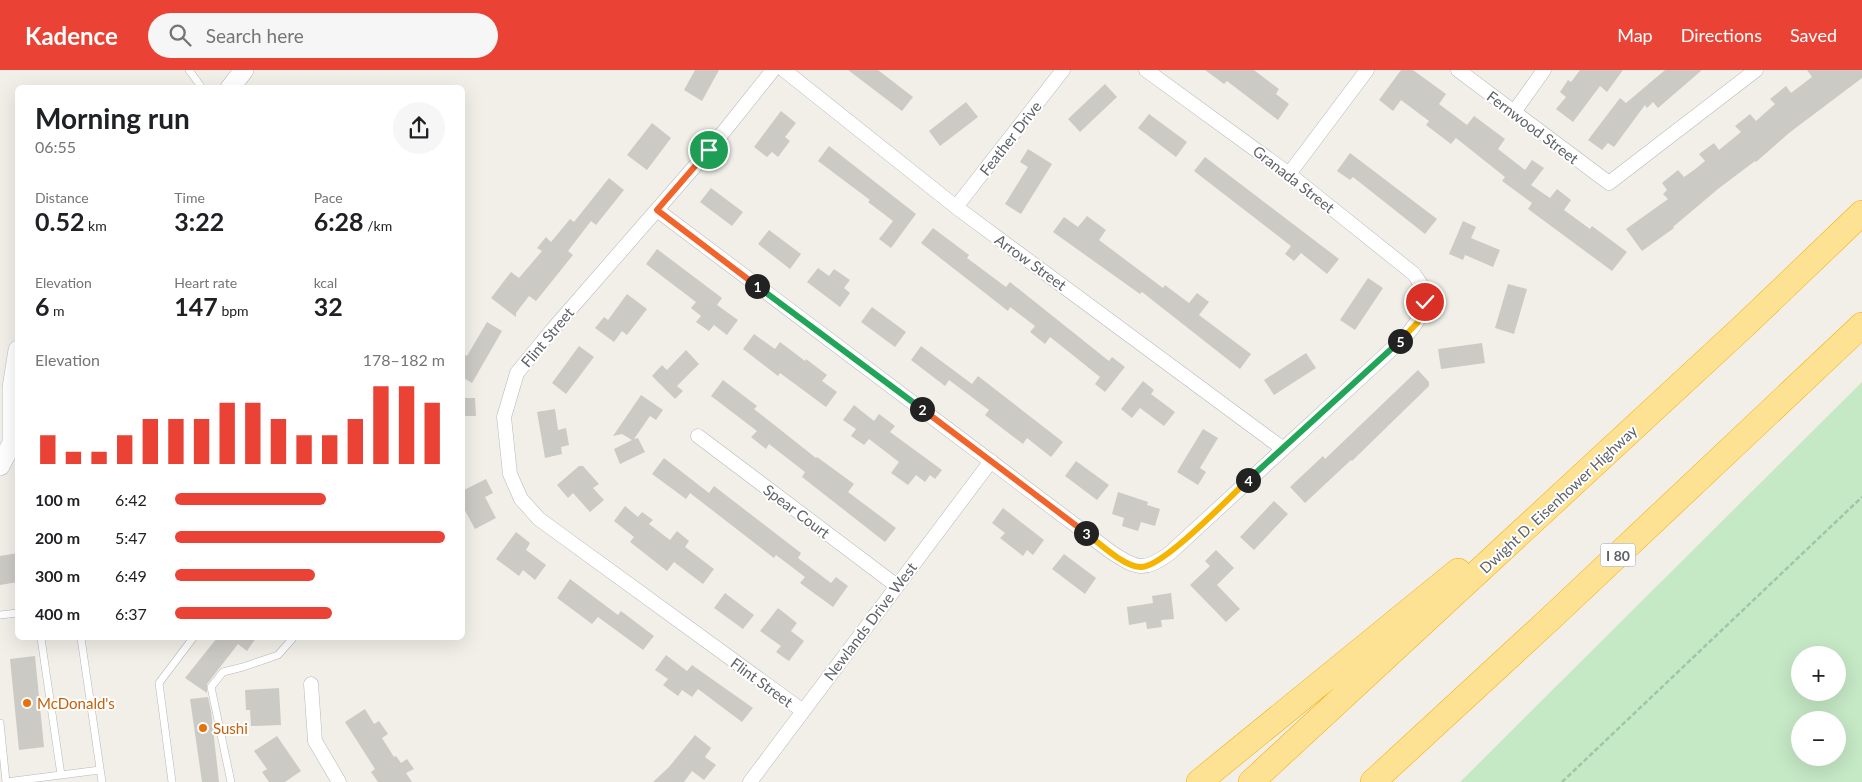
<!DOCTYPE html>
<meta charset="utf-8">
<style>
:root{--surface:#fff;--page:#f6f6f6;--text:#202124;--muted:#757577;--accent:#ea4335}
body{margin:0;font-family:Lato,sans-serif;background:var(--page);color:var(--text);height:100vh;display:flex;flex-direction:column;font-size:19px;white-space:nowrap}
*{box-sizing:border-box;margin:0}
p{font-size:16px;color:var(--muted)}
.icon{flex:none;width:28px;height:28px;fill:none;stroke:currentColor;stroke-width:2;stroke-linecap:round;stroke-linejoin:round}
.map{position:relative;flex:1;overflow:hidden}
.sheet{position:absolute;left:15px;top:15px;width:450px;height:555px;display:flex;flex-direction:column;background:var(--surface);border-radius:8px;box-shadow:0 5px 20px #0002}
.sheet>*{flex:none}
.tools{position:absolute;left:1791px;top:576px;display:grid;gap:10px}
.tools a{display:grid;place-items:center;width:55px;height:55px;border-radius:50%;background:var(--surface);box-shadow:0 5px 20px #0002;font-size:25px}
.pin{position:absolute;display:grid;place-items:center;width:42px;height:42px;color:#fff;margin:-21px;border:2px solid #fff;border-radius:50%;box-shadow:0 1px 5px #0007}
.km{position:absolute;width:25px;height:25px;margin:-12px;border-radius:50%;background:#222;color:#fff;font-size:14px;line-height:25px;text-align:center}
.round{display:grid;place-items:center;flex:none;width:52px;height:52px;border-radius:26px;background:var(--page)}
.headline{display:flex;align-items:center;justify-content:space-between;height:85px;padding:0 20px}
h1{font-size:28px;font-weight:700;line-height:38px}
.stats{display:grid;grid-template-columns:repeat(3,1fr);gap:8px;height:85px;padding:5px 20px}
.stats div{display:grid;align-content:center}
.stats b{font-size:25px;font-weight:700}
.stats small{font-size:14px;font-weight:400}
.stats p{font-size:14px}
.chart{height:140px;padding:10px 20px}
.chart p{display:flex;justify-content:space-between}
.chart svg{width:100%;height:90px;margin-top:5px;stroke:var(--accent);stroke-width:6}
ul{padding:0 20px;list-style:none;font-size:16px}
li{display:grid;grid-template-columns:80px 60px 1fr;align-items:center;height:38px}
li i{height:12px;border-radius:6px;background:var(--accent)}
header{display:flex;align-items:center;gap:30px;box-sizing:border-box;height:70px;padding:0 25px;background:var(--accent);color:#fff}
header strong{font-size:24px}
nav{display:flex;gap:28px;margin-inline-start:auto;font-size:18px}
.search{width:350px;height:45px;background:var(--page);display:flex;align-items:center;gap:12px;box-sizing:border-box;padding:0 18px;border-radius:28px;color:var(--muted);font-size:19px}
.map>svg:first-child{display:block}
</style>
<header>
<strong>Kadence</strong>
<div class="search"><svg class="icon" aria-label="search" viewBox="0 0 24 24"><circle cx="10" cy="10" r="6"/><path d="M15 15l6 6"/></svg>Search here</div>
<nav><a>Map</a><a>Directions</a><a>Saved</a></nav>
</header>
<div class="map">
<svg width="1862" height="712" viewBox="0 0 1862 712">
<rect width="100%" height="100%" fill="#f1efe8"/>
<path fill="#c5e8c5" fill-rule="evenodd" d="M1862 312V712H1460ZM1800 585H1838V622H1800ZM1800 650H1838V688H1800Z"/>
<path fill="#cccac5" d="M695 0H719L702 31 684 20Z
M848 0H878L913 27 902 41Z
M1205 0H1254L1279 19 1276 24 1289 34 1278 50 1227 11 1224 14Z
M1401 0H1413L1446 24 1439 34 1467 55 1474 46 1505 69 1498 79 1525 100 1532 90 1544 98 1531 115 1550 128 1557 119 1571 130 1564 140 1590 159 1592 156 1627 182 1612 201 1528 139 1532 133 1502 111 1505 107 1456 68 1451 74 1426 55 1429 51 1401 30 1393 41 1379 30Z
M1580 0H1623L1607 22 1600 16 1573 52 1556 39 1566 27 1560 22 1568 10 1571 12Z
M1665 0H1702L1658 38 1653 32 1647 38 1645 35 1614 77 1608 73 1602 80 1588 70 1620 28 1626 33Z
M1807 0H1862V8L1789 63 1756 92 1755 91 1718 119 1673 157 1674 158 1642 181 1626 159 1668 129 1663 124 1667 120 1662 113 1678 100 1684 107 1694 100 1705 91 1699 84 1714 73 1719 80 1741 62 1735 56 1750 44 1756 51 1775 34 1770 29 1786 16 1791 23 1812 7Z
M1105 14 1117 27 1080 62 1068 49Z
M966 32 978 47 940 76 929 61Z
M781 41 796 53 785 67 790 71 778 87 772 82 767 87 754 77Z
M1149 44 1187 72 1176 87 1138 58Z
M652 53 671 68 647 100 627 85Z
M829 76 916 144 891 178 879 169 893 151 868 132 870 130 818 91Z
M1028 79 1052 94 1021 144 1005 134 1028 97 1020 92Z
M1350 83 1437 149 1425 164 1353 107 1350 110 1337 101Z
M1205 87 1339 189 1327 204 1301 183 1294 191 1285 184 1291 176 1194 101Z
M609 108 624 120 596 155 591 151 568 181 573 185 536 231 529 226 516 243V247L491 228 511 202 519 208 542 181 537 178 546 167 551 172 570 149 574 152Z
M711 118 743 142 732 156 700 132Z
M1087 146 1106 160 1099 170 1163 218 1165 215 1189 233 1197 223 1209 232 1199 245 1251 284 1240 299 1142 222 1140 224 1053 162 1064 147 1078 157Z
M1463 151 1476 157 1471 168 1500 180 1493 197 1465 185 1463 190 1449 184Z
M933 158 969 185 967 188 1006 217 1010 212 1109 291 1112 287 1125 297 1105 322 1095 314 1100 307 1074 286 1050 267 1045 274 1030 262 1035 256 1010 237 1008 241 921 173Z
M769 160 801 184 790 199 758 174Z
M657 179 722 228 717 235 738 250 727 265 714 255 709 261 696 252 701 246 691 238 696 232 646 194Z
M818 198 829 206 834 199 850 210 844 218 850 223 840 237 807 212Z
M1368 208 1383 218 1355 260 1340 250Z
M1508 214 1527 219 1514 264 1495 258Z
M627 224 647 239 627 265 622 261 614 272 595 258 604 247 608 250Z
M872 237 906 262 895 277 861 252Z
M487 252 502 261 472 313 462 307V283L467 286Z
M754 264 775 279 780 272 805 291 806 289 827 305 822 311 837 322 826 337 780 303 778 306 743 279Z
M1482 273 1485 293 1441 299 1438 279Z
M579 276 594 287 566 324 552 313Z
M921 276 972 314 978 306 1063 372 1051 387 1027 368 1023 374 1011 365 985 345 989 340 949 310 945 316 911 290Z
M686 280 699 294 677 316 683 321 675 329 652 306 662 295 667 300Z
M1306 283 1316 298 1274 325 1264 310Z
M1418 300 1429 312V316L1352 391 1351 390 1305 433 1290 417 1323 386 1325 389Z
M723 310 757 336 754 339 816 388 817 387 854 414 848 422 896 458 885 472 802 407 805 402 769 374 766 379 751 367 757 361 711 326Z
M1143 311 1154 320 1151 324 1175 342 1164 356 1140 338 1132 348 1121 339Z
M641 325 663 340 656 350 650 346 634 369 638 368 645 382 620 394 614 379 632 370 622 364 613 366Z
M462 328H475L476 346H462Z
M854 335 874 351 879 344 895 356 890 362 942 400 935 409 930 405 925 412 916 405 908 415 891 403 899 392 869 369 864 375 851 366 856 359 843 350Z
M555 339 558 360 566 358 569 375 561 377 562 384 545 388 537 342Z
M1203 359 1218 368 1200 398 1206 402 1198 415 1177 402Z
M664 388 709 423 714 416 801 483 798 488 831 513 836 507 848 516 833 537 800 513 805 507 776 485 774 488 690 423 686 429 652 404Z
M1076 391 1109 415 1097 430 1065 406Z
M579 396H583L599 414 593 418 604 430 590 442 573 423 568 428 557 415Z
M486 409 493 423 485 427 496 448 475 459 462 435V421Z
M1118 422 1148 432 1147 435 1160 439 1155 456 1141 452 1138 461 1122 456 1124 448 1112 444Z
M1274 431 1288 444 1254 480 1240 467Z
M625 436 638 447 642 442 653 450 649 454 670 470 677 461 689 471 685 477 714 499 703 514 674 492 667 501 630 472 634 467 614 451Z
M1003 438 1044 470 1033 485 1027 480 1023 486 1000 468 1005 463 992 453Z
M516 462 530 473 526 480 546 495 535 510 523 500 519 506 496 489Z
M1216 480 1234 498 1217 515 1240 539 1226 552 1190 515 1210 496 1205 491Z
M18 483V512L0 515V486Z
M1064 484 1096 508 1085 524 1052 499Z
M570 509 618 545 621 541 654 566 643 580 598 547 592 554 557 528Z
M725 523 754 545 743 559 714 538Z
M1171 523 1174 549 1161 550 1162 557 1147 559 1146 552 1129 555 1127 537 1153 533 1152 526Z
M778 538 797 553 791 561 804 571 789 591 776 582 781 576 760 561Z
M217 568H256L247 581 238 574 207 614V623L185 608Z
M666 585 687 601 692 595 753 638 742 652 698 619 692 627 682 620 678 626 663 615 668 609 655 600Z
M35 586 44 677 19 680 10 589Z
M279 618 281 655 251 656 250 640H246L245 620Z
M208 627 211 641 219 712H202L190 629Z
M365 639 374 654 379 651 388 664 382 668 394 687 396 686 401 693 407 689 414 699 406 703 412 712H378L371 702 375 699 345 652Z
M695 665 711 678 705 687 716 695 704 710 692 701 684 712H653L669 697Z
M277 666 301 701 285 712H269L262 702 267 699 254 681Z"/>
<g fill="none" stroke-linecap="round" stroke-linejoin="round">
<g stroke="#b5b8bc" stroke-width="8">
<path id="lane" d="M189 0 202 18
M0 545 18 543
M41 568 61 705
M81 568 102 712
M0 653 6 712
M6 712 100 700
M172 712 159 613 193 568
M231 712 211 617 223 602 243 597 278 585 293 568"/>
</g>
<g stroke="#b5b8bc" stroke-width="15">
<path id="street" d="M773 0 709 80 553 259 517 303 504 347 510 404 521 429 539 449 803 641
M784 0 956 137 1282 378
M1458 0 1609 113 1756 0
M1514 42 1544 0
M1289 104 1367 0
M956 137 1063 0
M657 140 1111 482C1137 499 1144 502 1170 483L1406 266C1416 254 1428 238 1425 222 1423 216 1417 209 1414 204L1289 104 1146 0
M698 366 897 516
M311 614 315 671 339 712
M750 712 991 391"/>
</g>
<g stroke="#b6babf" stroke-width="20">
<path id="secondary" d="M230 18 244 0
M0 396 12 373V318L18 280"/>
</g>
<g stroke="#f9ab00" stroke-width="26">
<path id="highway" d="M1199 712 1458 501
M1251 712 1746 254 1862 143
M1373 712 1551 548 1862 255"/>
</g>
<path stroke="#9cc7a9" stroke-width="2.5" stroke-dasharray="5 2.5" stroke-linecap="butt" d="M1562 712 1862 427"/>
<use href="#lane" stroke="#fff" stroke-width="7"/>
<use href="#street" stroke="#fff" stroke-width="14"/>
<use href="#secondary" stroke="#fff" stroke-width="19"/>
<use href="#highway" stroke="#fde293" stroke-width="25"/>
</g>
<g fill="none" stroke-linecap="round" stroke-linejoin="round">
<g stroke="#fff" stroke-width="10">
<path id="split-1" d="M709 80 657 140 757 216"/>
</g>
<g stroke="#fff" stroke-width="10">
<path id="split-2" d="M757 216 922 339"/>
</g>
<g stroke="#fff" stroke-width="10">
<path id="split-3" d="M922 339 1086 463"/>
</g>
<g stroke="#fff" stroke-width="10">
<path id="split-4" d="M1086 463C1099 473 1124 497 1141 497 1162 498 1230 427 1248 410"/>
</g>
<g stroke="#fff" stroke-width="10">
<path id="split-5" d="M1248 410 1400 271"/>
</g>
<g stroke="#fff" stroke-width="10">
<path id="split-6" d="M1400 271 1418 252 1425 232"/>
</g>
<use href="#split-1" stroke="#f0652b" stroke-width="6"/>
<use href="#split-2" stroke="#22a559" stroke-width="6"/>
<use href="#split-3" stroke="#f0652b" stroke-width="6"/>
<use href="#split-4" stroke="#f5b400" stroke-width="6"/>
<use href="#split-5" stroke="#22a559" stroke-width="6"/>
<use href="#split-6" stroke="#f5b400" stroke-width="6"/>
</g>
<g fill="#e8710a" stroke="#fff" stroke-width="2">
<circle cx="27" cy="633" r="5"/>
<circle cx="203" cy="658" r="5"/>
</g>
<g text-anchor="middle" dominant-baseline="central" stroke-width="4" stroke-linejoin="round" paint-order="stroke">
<rect fill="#fff" stroke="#8f9295" stroke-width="1" x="1600.5" y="473.5" width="35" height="23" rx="4"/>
<g font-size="14" font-weight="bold" fill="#5f6368">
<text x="1618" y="485">I 80</text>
</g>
<g font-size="15" fill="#5f6368" stroke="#fff">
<text transform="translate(1533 57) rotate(37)">Fernwood Street</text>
<text transform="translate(1010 68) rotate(-52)">Feather Drive</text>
<text transform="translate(1294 109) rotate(38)">Granada Street</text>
<text transform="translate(1031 192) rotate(36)">Arrow Street</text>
<text transform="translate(547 267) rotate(-50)">Flint Street</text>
<text transform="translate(1558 429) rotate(-43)">Dwight D. Eisenhower Highway</text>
<text transform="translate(797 441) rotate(37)">Spear Court</text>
<text transform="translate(870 551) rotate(-53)">Newlands Drive West</text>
<text transform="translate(762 612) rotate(36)">Flint Street</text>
</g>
<g font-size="15" fill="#c56008" stroke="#fff" text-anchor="start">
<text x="37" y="633">McDonald's</text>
<text x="213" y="658">Sushi</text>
</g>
</g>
</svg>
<div class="tools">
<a>+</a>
<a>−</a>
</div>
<div class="pin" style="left:709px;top:80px;background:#1e9e55"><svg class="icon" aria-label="arrive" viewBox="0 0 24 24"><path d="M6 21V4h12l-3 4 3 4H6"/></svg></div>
<div class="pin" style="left:1425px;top:232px;background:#d93025"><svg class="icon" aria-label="check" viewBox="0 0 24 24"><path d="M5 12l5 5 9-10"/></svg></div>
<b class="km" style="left:757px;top:216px">1</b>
<b class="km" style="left:922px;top:339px">2</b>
<b class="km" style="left:1086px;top:463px">3</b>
<b class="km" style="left:1248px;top:410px">4</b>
<b class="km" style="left:1400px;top:271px">5</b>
<section class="sheet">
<div class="headline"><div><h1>Morning run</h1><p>06:55</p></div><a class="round"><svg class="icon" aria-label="share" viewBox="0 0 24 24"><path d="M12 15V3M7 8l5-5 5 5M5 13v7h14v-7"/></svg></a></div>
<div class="stats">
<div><p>Distance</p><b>0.52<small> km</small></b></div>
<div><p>Time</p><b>3:22</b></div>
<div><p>Pace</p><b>6:28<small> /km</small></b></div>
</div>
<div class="stats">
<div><p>Elevation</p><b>6<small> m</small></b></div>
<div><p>Heart rate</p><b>147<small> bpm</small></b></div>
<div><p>kcal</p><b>32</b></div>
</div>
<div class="chart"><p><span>Elevation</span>178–182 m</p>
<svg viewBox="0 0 160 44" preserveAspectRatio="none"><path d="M5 44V30M15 44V38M25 44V38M35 44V30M45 44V22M55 44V22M65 44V22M75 44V14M85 44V14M95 44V22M105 44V30M115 44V30M125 44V22M135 44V6M145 44V6M155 44V14"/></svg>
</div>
<ul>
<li><b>100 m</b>6:42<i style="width:56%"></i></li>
<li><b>200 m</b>5:47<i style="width:100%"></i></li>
<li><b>300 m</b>6:49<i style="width:52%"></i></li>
<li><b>400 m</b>6:37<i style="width:58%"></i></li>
</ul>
</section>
</div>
